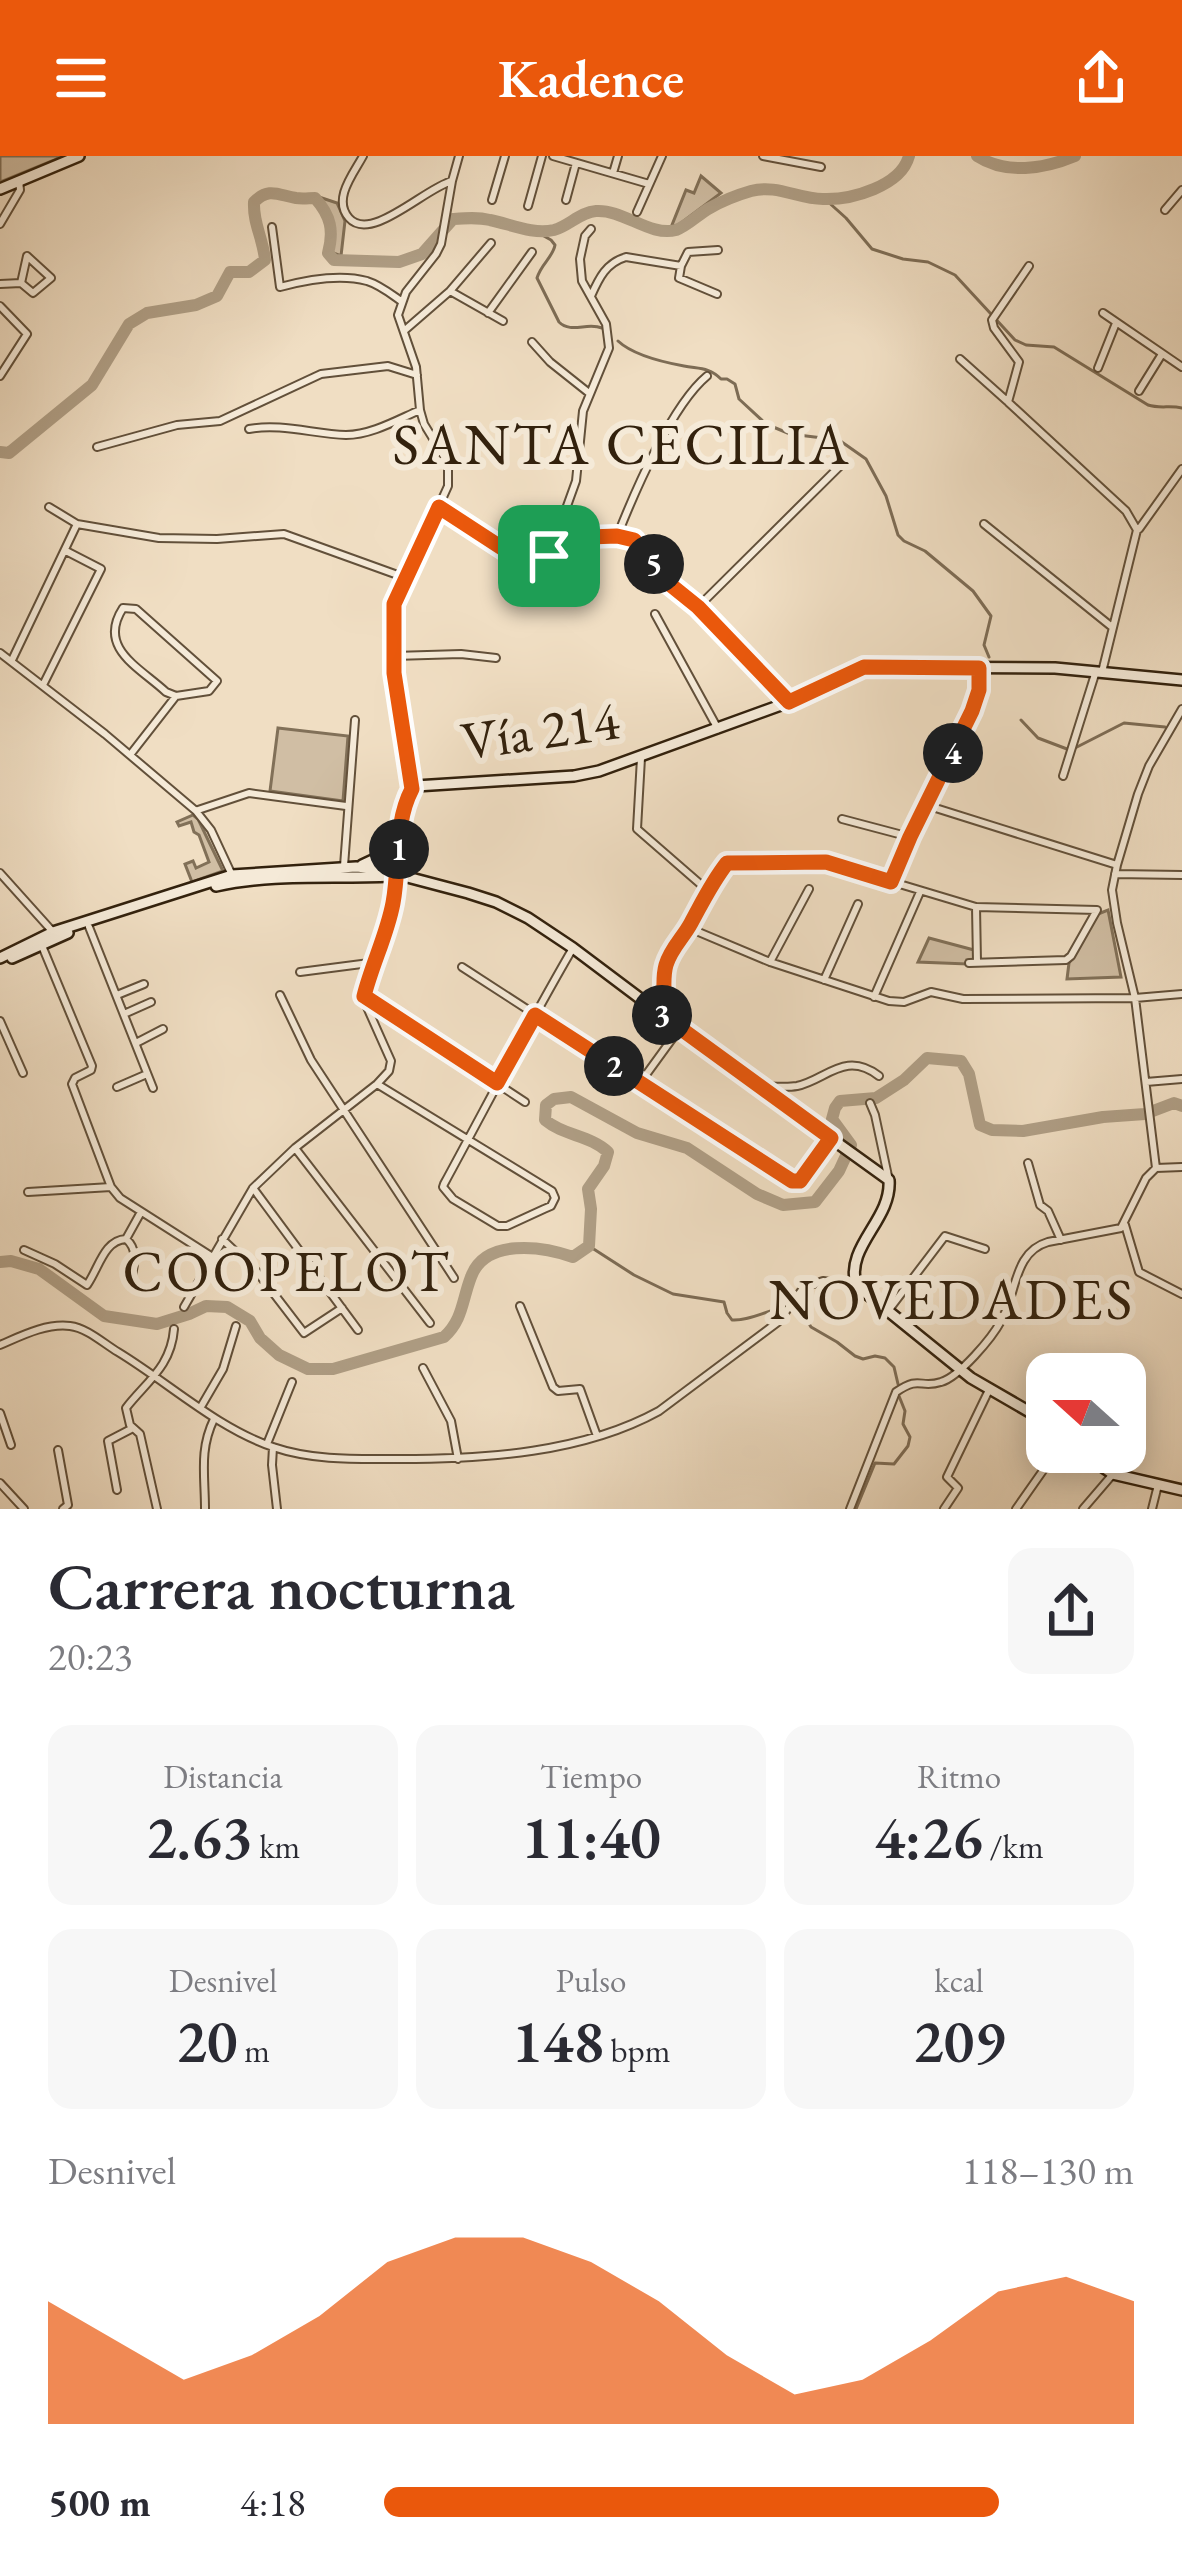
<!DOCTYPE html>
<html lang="es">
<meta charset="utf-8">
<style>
:root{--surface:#fff;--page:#f7f7f7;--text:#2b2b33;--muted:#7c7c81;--accent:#ea580c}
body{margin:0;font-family:"EB Garamond",serif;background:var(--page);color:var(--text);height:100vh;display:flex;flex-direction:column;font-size:45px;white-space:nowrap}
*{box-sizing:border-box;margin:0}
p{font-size:39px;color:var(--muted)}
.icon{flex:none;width:66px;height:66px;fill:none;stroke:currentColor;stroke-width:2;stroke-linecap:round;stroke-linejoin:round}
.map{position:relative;height:1353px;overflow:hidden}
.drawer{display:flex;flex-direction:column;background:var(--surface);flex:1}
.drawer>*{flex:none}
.needle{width:78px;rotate:291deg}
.controls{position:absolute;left:1026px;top:1197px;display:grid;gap:24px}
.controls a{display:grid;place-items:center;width:120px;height:120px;border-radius:24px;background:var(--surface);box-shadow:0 6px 30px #0003;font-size:60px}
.pin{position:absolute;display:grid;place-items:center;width:102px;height:102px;color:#fff;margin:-51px;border-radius:24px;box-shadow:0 6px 18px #0006}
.km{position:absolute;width:60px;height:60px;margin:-30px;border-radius:50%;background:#222;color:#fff;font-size:33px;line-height:60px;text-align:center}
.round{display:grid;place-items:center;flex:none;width:126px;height:126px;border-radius:24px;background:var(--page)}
.head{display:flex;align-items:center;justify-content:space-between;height:204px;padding:0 48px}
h1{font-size:66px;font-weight:600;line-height:90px}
.stats{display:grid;grid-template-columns:repeat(3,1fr);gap:18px;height:204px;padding:12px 48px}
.stats div{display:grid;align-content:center;border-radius:24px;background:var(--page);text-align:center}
.stats b{font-size:60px;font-weight:600}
.stats small{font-size:33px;font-weight:400}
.stats p{font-size:33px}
.chart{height:336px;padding:24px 48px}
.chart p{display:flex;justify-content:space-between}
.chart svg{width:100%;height:216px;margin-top:12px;fill:var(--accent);opacity:.7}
ul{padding:0 48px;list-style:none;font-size:39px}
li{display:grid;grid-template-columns:192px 144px 1fr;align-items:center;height:90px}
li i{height:30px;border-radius:15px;background:var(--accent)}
header{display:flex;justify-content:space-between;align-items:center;height:156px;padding:0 48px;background:var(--accent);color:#fff;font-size:54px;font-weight:600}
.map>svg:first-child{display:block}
</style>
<header><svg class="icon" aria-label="menu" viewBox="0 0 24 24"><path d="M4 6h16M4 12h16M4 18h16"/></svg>Kadence<svg class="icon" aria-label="share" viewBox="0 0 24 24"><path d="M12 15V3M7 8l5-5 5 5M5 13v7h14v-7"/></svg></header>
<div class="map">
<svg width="1182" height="1353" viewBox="0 0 1182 1353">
<rect width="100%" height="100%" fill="#f0dec3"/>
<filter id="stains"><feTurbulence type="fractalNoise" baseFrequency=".00167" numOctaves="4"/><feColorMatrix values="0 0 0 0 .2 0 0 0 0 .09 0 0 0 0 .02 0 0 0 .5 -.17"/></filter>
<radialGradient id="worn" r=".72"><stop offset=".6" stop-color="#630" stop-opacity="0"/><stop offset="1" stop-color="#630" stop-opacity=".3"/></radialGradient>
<path fill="#d0bea4" stroke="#817058" stroke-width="3" d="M0 0H64L0 26Z
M701 20 721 37 677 70 672 69 686 34 694 37Z
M316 40 337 47 345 65 341 100 331 96C338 72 333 58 316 40Z
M278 572 348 580 343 645 270 635Z
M193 659 198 663 223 715 192 726 185 708 193 705 196 712 209 706 199 679 194 676 191 666 179 670 177 666Z
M1108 754 1121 821 1067 823 1069 807 1098 758Z
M929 782 974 794 975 804H967V808L918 806Z"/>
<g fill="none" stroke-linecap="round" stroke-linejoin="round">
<path stroke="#7d6c55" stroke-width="3" d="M826 44 846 62 872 93 903 103 928 106 955 119 1015 184 1026 189 1054 191 1148 249C1160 253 1170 249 1182 252
M535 75 551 84 555 89C553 101 541 108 537 122L559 166C571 178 587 166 602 172
M618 185C633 199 662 206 684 210 699 213 709 211 721 223H727L735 228 739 243 766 268 790 278 839 284 866 303 886 340 898 379 904 385 925 395 973 435 991 460 984 489 989 501
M1021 564 1038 582 1067 593
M1075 592 1124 567 1165 571
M589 1090 634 1119 673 1138 724 1146 727 1157 732 1164C751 1165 766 1154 784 1152
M794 1151 803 1158 811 1171 837 1186 855 1200 863 1203 875 1200 885 1202 894 1211 898 1228
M856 1353 875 1307 894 1308 908 1290 910 1281 903 1268 905 1255 899 1240"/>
<path stroke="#af9e85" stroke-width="12" d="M977 0C1006 19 1044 13 1075 0
M0 296 9 297 92 229 129 168 147 157 196 149 217 140 230 116H249L265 104C263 82 253 68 254 46 269 31 278 39 296 42 303 43 309 42 315 42 331 60 334 75 328 97L334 104 399 106 422 98 453 63C466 62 478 61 490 64 510 68 533 79 554 74 569 70 580 56 596 55 623 53 650 81 676 74 687 70 698 59 708 53 720 46 737 39 751 35 777 28 798 43 823 43 852 44 901 30 909 0
M0 1106 11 1105 39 1113 104 1160 157 1168 189 1158 206 1150 227 1151 250 1165 260 1182 279 1199 308 1213H333L444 1181C463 1164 462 1144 471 1121 485 1082 542 1090 573 1101L589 1090 591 1053 588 1033 604 1010 608 996C590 979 564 980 545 964L546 949 554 943 571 941 637 977 687 992 757 1038 783 1049 815 1046 839 1015 851 989 832 963 835 952 840 945 876 942 904 924 927 902 961 905 969 918 980 969 992 974 1023 975 1103 961 1145 958 1174 947 1182 950"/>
<g stroke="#62503a" stroke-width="10">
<path id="street" d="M363 0C354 17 332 43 349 62 371 87 425 32 452 25
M553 0 649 28
M763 0 821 11
M613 17 618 0
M492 44 505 0
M566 44 576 7
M528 50 542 0
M1165 54 1182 34
M637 56 662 0
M0 68 20 34 19 24
M272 71 280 131C306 124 341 118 367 125 380 129 391 138 401 145
M1029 110 992 164 994 172 1019 206 1008 246 1126 355 1137 374 1102 516
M0 128 21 127 33 137 51 122 27 100 21 127
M450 135 503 165
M717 138 679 122 681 110 688 96 718 94
M591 140C599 122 606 107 626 101L681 110
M0 150 27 178 0 220
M488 157 532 96
M1103 157 1182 211
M405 174 450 135 491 87
M532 186 550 206 589 237
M960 203 1007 245
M1098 212 1116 167
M1139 235 1162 198
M249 273C281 267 314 278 346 279 371 279 397 264 420 254
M97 291 177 269 220 265 321 218 388 210 417 219
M49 351 77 368 159 382 217 383 284 378 406 422
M439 351C461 365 507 401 531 405 540 406 542 404 549 400L576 325 583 255 609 192 606 168 582 125 580 103 585 80 591 73
M984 368 1112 471
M1139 373 1182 313
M618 378C635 335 672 249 707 220
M549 399 594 380 617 379 634 384 667 426 698 451 789 546
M699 450 841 309
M655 458 718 573
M0 497 105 578 196 655 211 674 231 717
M394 500 461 498 496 502
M12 504 77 368
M43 529 101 413 66 395
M130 599 176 540 209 535 217 525 136 453 123 452C97 492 139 511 166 536L176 540
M641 602 637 673 706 733
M1063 620 1096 515
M412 633 395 517 394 449 448 330V307L424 268 420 254 416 211 398 159 406 136 436 98 441 88 452 25 459 0
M926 649 1117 709
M198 654 249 637 346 650
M842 663 910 681
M344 710 355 564
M0 717 53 776
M1115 718 1182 719
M891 726 910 681 972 555 979 534V512
M976 751 977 806
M89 771 153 932
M689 772 770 806 889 845 904 846 931 836 963 843 1135 842 1182 838
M40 785 92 910 91 914 75 922 72 928 111 1031 120 1042 211 1100
M770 806 809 733
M462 811 792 1025H800L831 983
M300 816 377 806
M824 824 858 748
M117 839 144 828
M280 839 311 904 454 1122
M364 840 525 946
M874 841 920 736
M124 858 151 846
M662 858C667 842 661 826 666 809 671 792 683 782 691 767 703 745 712 726 726 707L826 706 976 751 1097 754 1071 800 1066 804 969 807
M0 865 23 917
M136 887 163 873
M1146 926 1182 923
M640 927 680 872
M377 928 552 1035 555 1042 551 1050 544 1053 507 1070H498L453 1043 443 1031 444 1028C487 949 528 869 573 792
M758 930C770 930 785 932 797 930 826 924 845 894 879 920
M117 931 147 918
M870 947 875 959 888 1020
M295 992 430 1167
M1028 1007 1040 1049 1048 1055 1061 1084
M1156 1012 1182 1011
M253 1032 358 1174
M28 1036 111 1031
M1125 1069 1139 1116 1182 1138
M126 1083C139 1094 134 1109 131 1124
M222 1083 258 1117 304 1177 342 1152
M24 1094 55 1108 87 1129C99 1112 104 1084 126 1083L141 1056
M520 1150 553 1231 558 1235 580 1233 597 1280
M184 1151 253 1032 295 992 377 928 389 915 391 905 366 849 364 840C374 799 395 762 396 719
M888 1155 945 1080 985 1093
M0 1189C21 1180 46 1167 70 1170 87 1172 103 1187 118 1196 169 1227 217 1272 273 1291 314 1305 358 1303 400 1303 485 1303 583 1297 659 1255L778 1166 804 1131 823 1125 854 1129
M423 1212 451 1265 458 1303
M202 1249 223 1213 236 1170
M0 1257 11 1289
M267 1288 292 1226
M273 1291 272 1309 277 1353
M58 1294 68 1349 63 1353
M0 1327 24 1353
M117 1334 108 1285 133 1272
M157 1353 140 1278 130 1269 126 1252C146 1226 171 1211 174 1173
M205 1353C205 1319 199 1294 214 1263
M850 1353 896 1236C921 1219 919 1233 941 1226 959 1221 992 1182 1001 1165 1017 1138 1013 1096 1048 1086L1121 1072 1146 1022 1156 1012 1135 842 1117 767 1112 734 1117 709 1138 638 1149 610 1182 553
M944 1353 958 1332 947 1321 989 1234
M1016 1353 1056 1296
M1083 1353 1113 1318
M1152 1353 1158 1329"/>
</g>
<g stroke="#32210d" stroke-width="14">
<path id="secondary" d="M0 33 79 0
M362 709 379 701 398 678
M396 719C399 692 397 649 416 630L574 620 599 615 792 545 864 511 1055 512 1182 524
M216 730C273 717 333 723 390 720
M0 802 53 776 232 719 356 711 377 713 468 737 496 746 528 762 573 792 722 904 889 1024C892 1064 845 1090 856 1129L971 1222 1047 1266
M12 802 68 777
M1081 1296 1113 1318 1182 1334"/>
</g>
<use href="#street" stroke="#f5ead8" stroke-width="6"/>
<use href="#secondary" stroke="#f5ead8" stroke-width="9"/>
</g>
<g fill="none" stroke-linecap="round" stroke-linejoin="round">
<g stroke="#fff" stroke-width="24">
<path id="route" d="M439 351 505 394 529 405H540L589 381 617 380 634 384 667 426 698 451 789 546 864 511 979 512V534L972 555 910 681 891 726 826 706 727 707C712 726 703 745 691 767 683 782 671 792 666 809 661 826 667 842 662 859L831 982 800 1025H792L535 859 497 927 364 840C372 808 387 779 393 747 400 710 394 667 412 633L394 517V448Z"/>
</g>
<use href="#route" stroke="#ea580c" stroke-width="15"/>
</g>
<g text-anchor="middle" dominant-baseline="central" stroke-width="12" stroke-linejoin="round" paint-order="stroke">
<g font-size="54" fill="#32210d" stroke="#f5ead8">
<text transform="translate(540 574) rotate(-8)">Vía 214</text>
</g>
<g font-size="57" letter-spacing="3" fill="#32210d" stroke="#f5ead8">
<text x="622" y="288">SANTA CECILIA</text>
<text x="287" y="1115">COOPELOT</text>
<text x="952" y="1143">NOVEDADES</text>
</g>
</g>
<rect width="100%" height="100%" filter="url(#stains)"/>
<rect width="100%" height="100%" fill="url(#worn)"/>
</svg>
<div class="controls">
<a><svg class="needle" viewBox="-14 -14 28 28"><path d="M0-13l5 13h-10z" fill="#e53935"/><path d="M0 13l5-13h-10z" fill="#7c7c81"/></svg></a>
</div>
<div class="pin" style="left:549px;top:400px;background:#1e9e55"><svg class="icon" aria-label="arrive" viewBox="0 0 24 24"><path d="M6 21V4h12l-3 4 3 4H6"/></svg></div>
<b class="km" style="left:399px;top:693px">1</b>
<b class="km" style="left:614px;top:910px">2</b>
<b class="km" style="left:662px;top:859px">3</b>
<b class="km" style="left:953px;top:597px">4</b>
<b class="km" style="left:654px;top:408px">5</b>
</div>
<section class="drawer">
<div class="head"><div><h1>Carrera nocturna</h1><p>20:23</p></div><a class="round"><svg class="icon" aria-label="share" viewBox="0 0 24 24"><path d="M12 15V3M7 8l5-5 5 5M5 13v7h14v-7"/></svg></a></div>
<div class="stats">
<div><p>Distancia</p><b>2.63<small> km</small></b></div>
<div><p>Tiempo</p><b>11:40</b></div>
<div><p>Ritmo</p><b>4:26<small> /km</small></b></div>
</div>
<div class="stats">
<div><p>Desnivel</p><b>20<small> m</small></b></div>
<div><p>Pulso</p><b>148<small> bpm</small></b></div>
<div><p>kcal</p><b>209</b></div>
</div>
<div class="chart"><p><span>Desnivel</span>118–130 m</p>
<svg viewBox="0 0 160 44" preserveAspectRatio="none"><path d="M0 44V19L10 27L20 35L30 30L40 22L50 11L60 6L70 6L80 11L90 19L100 30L110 38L120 35L130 27L140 17L150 14L160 19V44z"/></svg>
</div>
<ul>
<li><b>500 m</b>4:18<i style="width:82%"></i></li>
</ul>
</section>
